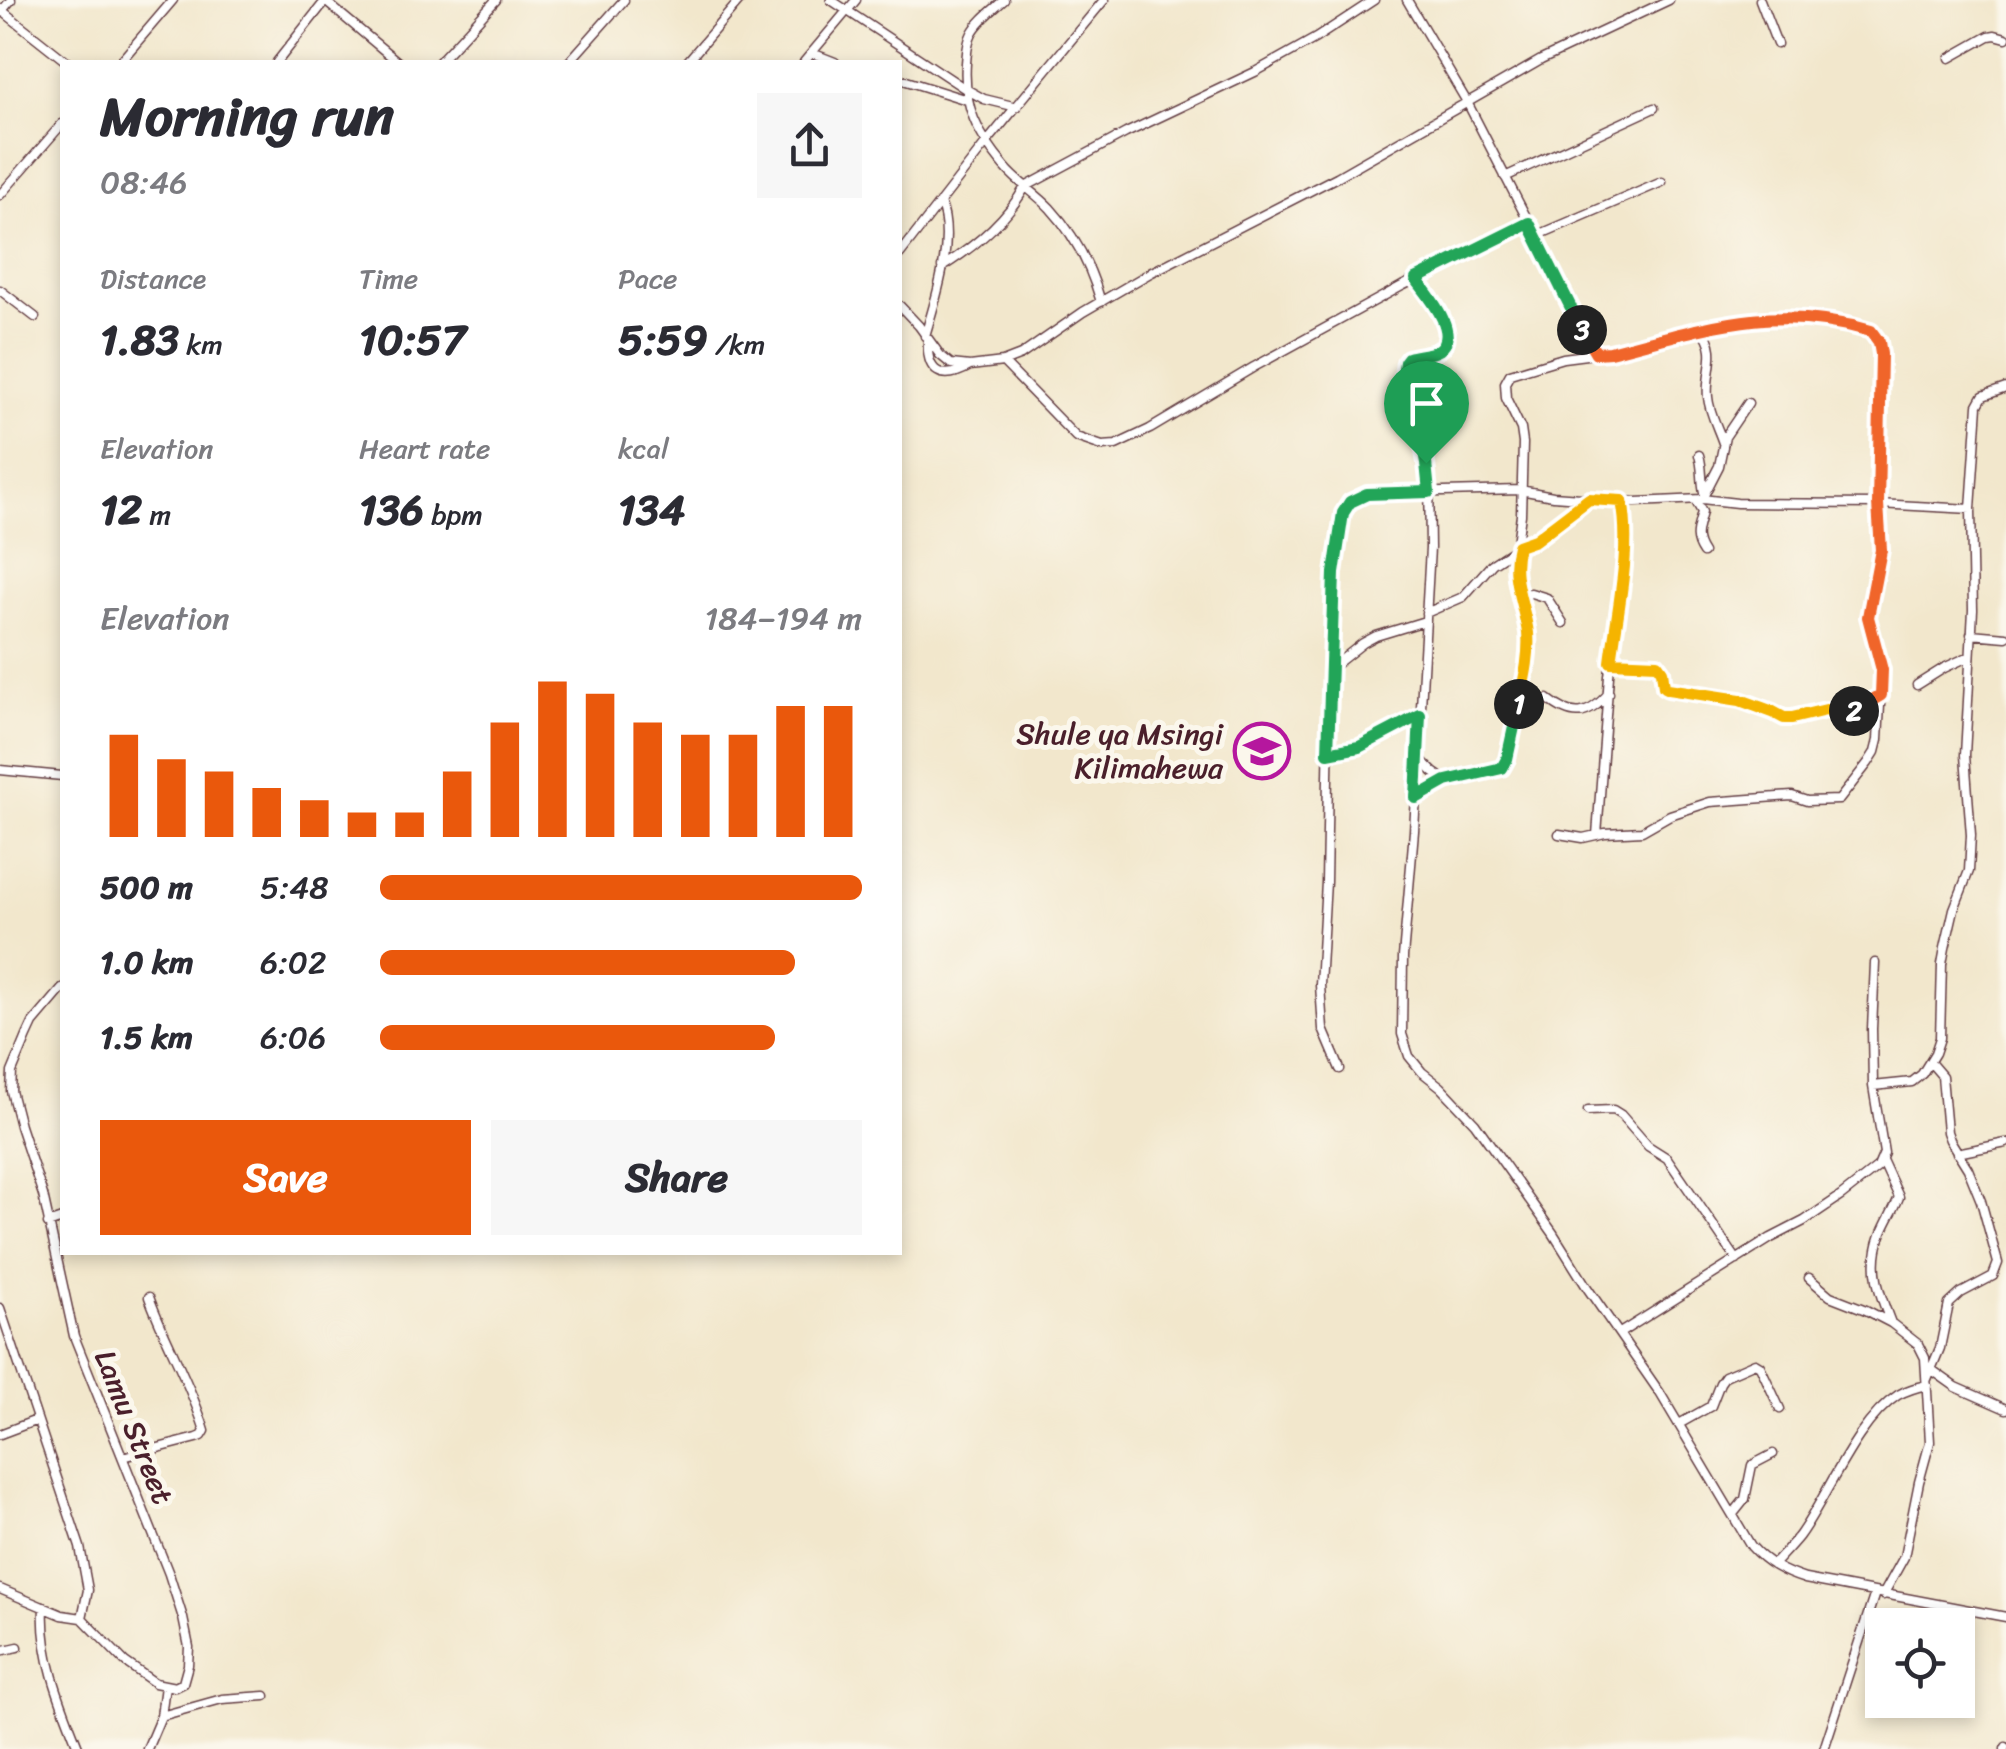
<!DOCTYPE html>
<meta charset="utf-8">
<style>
:root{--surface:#fff;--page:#f7f7f7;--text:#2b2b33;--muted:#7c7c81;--accent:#ea580c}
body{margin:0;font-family:Sriracha,sans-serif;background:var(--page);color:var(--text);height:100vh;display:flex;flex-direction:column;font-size:38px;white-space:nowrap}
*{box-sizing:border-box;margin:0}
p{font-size:32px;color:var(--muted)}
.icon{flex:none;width:55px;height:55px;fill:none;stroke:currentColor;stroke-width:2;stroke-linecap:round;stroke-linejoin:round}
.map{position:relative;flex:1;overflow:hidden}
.details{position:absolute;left:60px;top:60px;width:842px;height:1195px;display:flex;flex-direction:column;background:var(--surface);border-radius:0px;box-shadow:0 5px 15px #0003}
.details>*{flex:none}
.tools{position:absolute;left:1865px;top:1608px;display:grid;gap:20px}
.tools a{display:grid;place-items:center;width:110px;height:110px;border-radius:0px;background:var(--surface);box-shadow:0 5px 15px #0003;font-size:50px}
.pin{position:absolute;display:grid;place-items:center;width:85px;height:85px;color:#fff;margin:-102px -42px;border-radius:50% 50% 50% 0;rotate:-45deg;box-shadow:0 0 10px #0007}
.pin .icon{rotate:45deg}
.km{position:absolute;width:50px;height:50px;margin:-25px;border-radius:50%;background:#222;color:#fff;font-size:28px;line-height:50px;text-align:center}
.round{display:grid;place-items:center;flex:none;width:105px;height:105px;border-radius:0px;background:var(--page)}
.headline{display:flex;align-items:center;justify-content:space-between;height:170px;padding:0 40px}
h1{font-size:55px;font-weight:800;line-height:75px}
.figures{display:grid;grid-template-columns:repeat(3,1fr);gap:15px;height:170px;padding:10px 40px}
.figures div{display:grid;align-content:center}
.figures b{font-size:42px;font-weight:800}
.figures small{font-size:28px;font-weight:400}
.figures p{font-size:28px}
.chart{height:280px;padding:20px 40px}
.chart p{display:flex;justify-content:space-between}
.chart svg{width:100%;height:180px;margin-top:10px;stroke:var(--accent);stroke-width:6}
.action{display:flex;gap:20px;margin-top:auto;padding:20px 40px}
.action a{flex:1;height:115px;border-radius:0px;background:var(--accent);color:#fff;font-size:40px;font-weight:800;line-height:115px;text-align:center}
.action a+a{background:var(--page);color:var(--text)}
ul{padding:0 40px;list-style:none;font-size:32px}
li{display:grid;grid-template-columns:160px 120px 1fr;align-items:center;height:75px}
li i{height:25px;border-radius:12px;background:var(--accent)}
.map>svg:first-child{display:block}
</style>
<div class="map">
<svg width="2006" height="1749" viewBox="0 0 2006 1749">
<rect width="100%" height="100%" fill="#fbf7ec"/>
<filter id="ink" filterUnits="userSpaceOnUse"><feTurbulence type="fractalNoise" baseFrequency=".01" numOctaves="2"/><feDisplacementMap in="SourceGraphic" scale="20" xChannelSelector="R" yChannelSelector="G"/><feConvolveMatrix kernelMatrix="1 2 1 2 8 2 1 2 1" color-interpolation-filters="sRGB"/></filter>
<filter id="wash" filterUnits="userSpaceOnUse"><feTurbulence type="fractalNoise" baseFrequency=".0048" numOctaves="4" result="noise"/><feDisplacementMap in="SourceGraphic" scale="40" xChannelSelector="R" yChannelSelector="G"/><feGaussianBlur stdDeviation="2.25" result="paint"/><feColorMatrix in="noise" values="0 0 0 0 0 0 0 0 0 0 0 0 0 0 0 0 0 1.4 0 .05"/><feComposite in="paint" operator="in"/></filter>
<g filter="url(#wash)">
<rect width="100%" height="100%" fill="#f2e7cc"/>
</g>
<g filter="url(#ink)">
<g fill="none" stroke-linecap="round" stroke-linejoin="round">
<g stroke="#633d43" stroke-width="11">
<path id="street" d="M324 0 398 62
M831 0 964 88 984 99 1017 107
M1004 0C993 10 979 20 972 33 967 42 967 53 966 63 963 106 977 134 1005 167 1018 183 1036 193 1050 208 1075 235 1091 267 1101 302
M1407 0 1467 102 1596 353
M1760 0 1777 44
M0 9 67 62
M0 13 11 0
M812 53 835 62
M1950 58 1989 36 1995 35 2006 38
M120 62 173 0
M277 62 326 0
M439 62 496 0
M569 62 624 0
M687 62 740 0
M804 62 856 0
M900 79 967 100
M1505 177 1654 108
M0 195 62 124
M1536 236 1662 182
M900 254 987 142 1104 0
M942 267C974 247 1006 221 1025 187L1126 133 1255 72 1316 38 1374 0
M1416 279C1431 298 1453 322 1443 347L1436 352 1408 358 1405 362 1403 375 1422 441 1429 475 1430 548 1414 831 1403 957 1402 1034 1409 1056 1422 1072 1441 1087 1475 1123 1553 1233 1588 1289 1660 1393 1751 1546C1766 1563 1783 1572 1805 1579L2006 1617
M0 290 35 317
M900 306 919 326 940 355 951 364 970 366 1003 362 1021 355 1083 312 1150 273 1337 177 1541 60 1669 0
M1701 329C1721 350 1705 372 1708 397 1709 412 1718 428 1723 443
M925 336C936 298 956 239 940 202
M928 340C926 373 942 382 970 366
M1003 362 1076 437 1102 446 1116 445 1150 429 1254 367 1402 286 1529 223
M1699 455C1703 468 1701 479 1704 492
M1702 499 1719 466 1725 437 1748 403
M1695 500 1702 512C1698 529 1692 537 1703 553
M1519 595 1531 593 1547 598 1563 623
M1426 613 1463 597 1492 564 1518 547 1535 540 1589 499
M1971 634 2006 637
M1611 661 1657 664 1662 671 1663 687 1668 689 1740 700 1761 707 1784 718H1793L1826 710 1844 713 1854 711 1881 695
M1330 669 1363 643 1376 636 1425 621
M1917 685 1944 668 1970 656
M1548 699C1573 719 1588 717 1609 693
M1328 753 1359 747 1420 715
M1418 757 1433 772 1446 781
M0 770 62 776
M1416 798 1443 783 1501 768 1507 759 1528 662 1527 632 1516 588 1514 564 1521 515 1523 443 1521 429 1506 398 1505 383 1510 374 1563 358 1610 352 1758 317 1822 319 1871 331 1879 342 1881 354 1878 504 1881 550 1868 617 1882 670 1878 740 1875 752 1868 763 1839 800 1807 801 1792 796 1710 802 1670 815 1642 831 1605 833 1583 838 1559 834
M1597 835 1609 676 1625 551V517L1622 501
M1340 1069 1323 1029 1320 985 1326 882 1330 674 1334 573 1343 513 1349 502 1367 494 1520 490 1553 496 1636 502 1702 499 1737 503 1878 504 1971 509
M1873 1086 1912 1082 1922 1074 1935 1053 1940 1038 1942 964 1945 948 1954 909 1969 871 1971 835 1965 755 1973 610 1971 509 1978 405 1983 396 2006 388
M1588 1111 1613 1110 1621 1115 1648 1146 1667 1158 1737 1260
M1957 1153 2006 1143
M1882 1160 1899 1197C1894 1210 1886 1222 1881 1235 1869 1267 1879 1293 1891 1323
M48 1224 62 1219
M1809 1278 1830 1296 1866 1310 1891 1323 1918 1344 1925 1358 1930 1442 1919 1482 1904 1557 1883 1595
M0 1308 80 1547 88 1590 82 1618
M1620 1333 1771 1238 1804 1221 1841 1196 1878 1167 1884 1153 1873 1086 1872 1029 1875 963
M1932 1370 1956 1387 2006 1409
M1927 1379 1940 1348 1949 1304 1961 1293 1993 1276 1998 1263 1981 1201 1968 1169 1950 1140 1947 1132 1942 1076 1930 1062
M1679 1424 1711 1406 1720 1383 1725 1376 1755 1363 1760 1366 1780 1409
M0 1434 37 1420
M123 1457 197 1438 202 1436 205 1431C191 1384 166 1343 149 1297
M1733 1514 1745 1499 1752 1465 1773 1454
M1773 1565C1781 1556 1791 1546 1799 1536 1828 1496 1855 1423 1898 1395 1907 1390 1917 1387 1927 1385
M0 1589 62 1615 82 1618 125 1662 155 1683 175 1687 183 1683 188 1665 189 1647 183 1618 169 1574 74 1336 43 1195 20 1126 11 1091 12 1072 27 1036 33 1023 62 989
M44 1607C41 1657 61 1704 79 1749
M0 1651 18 1647
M161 1716 222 1699 265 1696
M147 1749 161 1716 165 1686
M1824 1749 1875 1593
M2005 1749 2006 1747"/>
</g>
<use href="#street" stroke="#fff" stroke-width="8"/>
</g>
</g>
<g fill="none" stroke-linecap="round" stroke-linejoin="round" filter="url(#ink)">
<g stroke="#fff" stroke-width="20">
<path id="split-1" d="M1426 463 1429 492 1367 494 1350 502 1343 513 1334 573 1328 753 1359 747 1420 715 1416 798 1446 781 1502 768 1507 759 1519 704"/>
</g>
<g stroke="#fff" stroke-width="20">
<path id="split-2" d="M1519 704C1524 680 1530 657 1528 633 1524 603 1509 577 1518 546L1535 540 1589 499 1622 501C1632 549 1617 612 1611 662L1657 664 1662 671 1664 687 1668 689 1740 700 1773 712 1784 718H1792L1826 710 1844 713 1854 711"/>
</g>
<g stroke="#fff" stroke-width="20">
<path id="split-3" d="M1582 330 1596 353 1610 352C1705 328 1773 302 1871 331L1879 342 1881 354 1878 504 1881 550 1868 617 1882 670 1881 695 1854 711"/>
</g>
<g stroke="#fff" stroke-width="20">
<path id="split-4" d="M1426 463 1422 441 1403 375 1405 362 1408 358C1418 355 1431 355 1439 350 1462 334 1427 294 1416 279L1529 223 1582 330"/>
</g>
<use href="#split-1" stroke="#22a559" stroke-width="12"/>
<use href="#split-2" stroke="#f5b400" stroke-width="12"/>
<use href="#split-3" stroke="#f0652b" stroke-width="12"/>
<use href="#split-4" stroke="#22a559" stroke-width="12"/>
</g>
<defs>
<g id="school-ring" transform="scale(2.875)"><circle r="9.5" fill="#fbf7ec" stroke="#b5179e" stroke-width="1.5"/><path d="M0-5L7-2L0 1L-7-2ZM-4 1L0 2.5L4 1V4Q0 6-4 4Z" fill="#b5179e"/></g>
</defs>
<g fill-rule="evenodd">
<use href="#school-ring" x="1262" y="751"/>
</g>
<g text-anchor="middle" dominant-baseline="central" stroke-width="10" stroke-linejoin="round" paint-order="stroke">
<g font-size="30" fill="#4a1f2b" stroke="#fbf7ec" text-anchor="end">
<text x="1223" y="734">Shule ya Msingi<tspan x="1223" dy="34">Kilimahewa</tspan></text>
</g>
<g font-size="30" fill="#4a1f2b" stroke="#fbf7ec">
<text transform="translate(134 1427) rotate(68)">Lamu Street</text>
</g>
</g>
</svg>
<div class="tools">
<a><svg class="icon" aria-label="locate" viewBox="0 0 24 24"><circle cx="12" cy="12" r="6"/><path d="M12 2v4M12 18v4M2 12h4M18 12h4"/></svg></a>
</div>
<div class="pin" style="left:1426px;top:463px;background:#1e9e55"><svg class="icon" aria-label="arrive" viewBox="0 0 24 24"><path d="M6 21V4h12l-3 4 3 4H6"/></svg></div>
<b class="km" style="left:1519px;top:704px">1</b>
<b class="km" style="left:1854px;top:711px">2</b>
<b class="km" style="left:1582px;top:330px">3</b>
<section class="details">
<div class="headline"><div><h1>Morning run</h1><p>08:46</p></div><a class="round"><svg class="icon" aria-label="share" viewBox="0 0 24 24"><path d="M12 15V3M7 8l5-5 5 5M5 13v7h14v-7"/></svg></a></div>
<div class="figures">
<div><p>Distance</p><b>1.83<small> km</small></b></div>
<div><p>Time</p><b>10:57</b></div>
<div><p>Pace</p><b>5:59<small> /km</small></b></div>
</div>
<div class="figures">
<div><p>Elevation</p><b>12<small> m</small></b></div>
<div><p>Heart rate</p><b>136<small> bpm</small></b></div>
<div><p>kcal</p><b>134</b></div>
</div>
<div class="chart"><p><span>Elevation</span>184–194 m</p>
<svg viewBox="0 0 160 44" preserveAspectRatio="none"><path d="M5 44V19M15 44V25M25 44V28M35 44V32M45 44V35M55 44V38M65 44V38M75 44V28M85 44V16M95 44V6M105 44V9M115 44V16M125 44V19M135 44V19M145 44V12M155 44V12"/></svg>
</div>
<ul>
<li><b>500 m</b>5:48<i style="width:100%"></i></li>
<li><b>1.0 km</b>6:02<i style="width:86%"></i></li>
<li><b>1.5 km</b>6:06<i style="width:82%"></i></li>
</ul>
<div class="action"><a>Save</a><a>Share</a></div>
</section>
</div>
